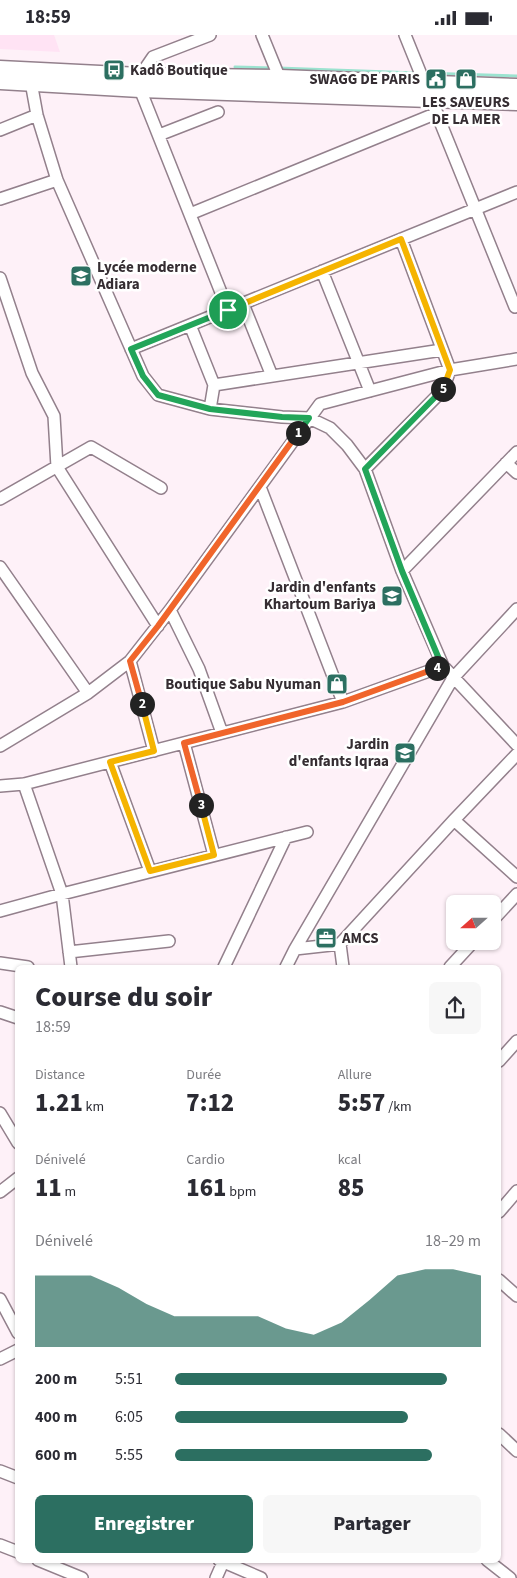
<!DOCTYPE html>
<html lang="fr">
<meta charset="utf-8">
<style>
:root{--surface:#fff;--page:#f7f7f7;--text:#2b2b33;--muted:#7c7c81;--accent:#2c6f61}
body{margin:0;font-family:"Source Sans 3",sans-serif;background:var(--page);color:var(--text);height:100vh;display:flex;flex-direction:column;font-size:19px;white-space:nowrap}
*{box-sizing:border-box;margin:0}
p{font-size:16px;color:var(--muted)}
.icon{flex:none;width:28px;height:28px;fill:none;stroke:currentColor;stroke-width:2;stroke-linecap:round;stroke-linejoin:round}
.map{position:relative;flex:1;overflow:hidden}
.sheet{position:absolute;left:15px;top:930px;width:486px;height:598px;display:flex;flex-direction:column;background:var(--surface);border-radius:8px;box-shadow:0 1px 4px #0004}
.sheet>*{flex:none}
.needle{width:32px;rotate:249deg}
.buttons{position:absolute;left:446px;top:860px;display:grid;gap:10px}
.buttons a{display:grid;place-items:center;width:55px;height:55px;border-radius:8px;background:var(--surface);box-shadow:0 1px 4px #0004;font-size:25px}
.pin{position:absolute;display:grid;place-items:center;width:42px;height:42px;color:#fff;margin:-21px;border:2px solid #fff;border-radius:50%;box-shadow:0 1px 5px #0007}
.km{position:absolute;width:25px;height:25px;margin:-12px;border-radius:50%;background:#222;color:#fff;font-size:14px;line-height:25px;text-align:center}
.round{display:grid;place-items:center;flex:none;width:52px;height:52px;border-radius:8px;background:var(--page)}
.summary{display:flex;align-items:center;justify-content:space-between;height:85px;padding:0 20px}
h1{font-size:28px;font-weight:800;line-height:38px}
.stats{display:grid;grid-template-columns:repeat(3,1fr);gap:8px;height:85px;padding:5px 20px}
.stats div{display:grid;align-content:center}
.stats b{font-size:25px;font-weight:800}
.stats small{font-size:14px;font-weight:400}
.stats p{font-size:14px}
.chart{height:140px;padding:10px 20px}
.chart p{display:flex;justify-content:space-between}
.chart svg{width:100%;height:90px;margin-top:5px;fill:var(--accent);opacity:.7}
.button{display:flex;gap:10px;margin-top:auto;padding:10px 20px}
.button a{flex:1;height:58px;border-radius:8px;background:var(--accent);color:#fff;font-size:20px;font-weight:800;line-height:58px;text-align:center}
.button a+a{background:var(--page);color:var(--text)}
ul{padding:0 20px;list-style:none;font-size:16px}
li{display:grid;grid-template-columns:80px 60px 1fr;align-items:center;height:38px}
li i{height:12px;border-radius:6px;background:var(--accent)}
.status{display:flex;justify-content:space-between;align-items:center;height:35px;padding:0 25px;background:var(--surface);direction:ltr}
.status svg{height:14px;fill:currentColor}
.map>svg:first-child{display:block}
</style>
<div class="status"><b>18:59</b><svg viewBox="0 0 49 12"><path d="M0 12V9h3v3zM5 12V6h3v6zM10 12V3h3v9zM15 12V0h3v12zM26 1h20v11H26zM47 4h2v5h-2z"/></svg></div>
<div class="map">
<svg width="517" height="1543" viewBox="0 0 517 1543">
<rect width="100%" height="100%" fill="#fef1f8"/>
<path fill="#ffe3f4" d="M0 0H54L60 17 0 14Z"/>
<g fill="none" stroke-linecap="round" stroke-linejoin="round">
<path stroke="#9ce3d0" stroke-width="3" d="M235 32 272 33
M278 33 417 38
M423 38 517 41"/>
<g stroke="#93808c" stroke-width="14">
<path id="street" d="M210 0 153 22 140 41V54L228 275
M262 0 282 49
M405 0 515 272
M31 47 37 80 57 145 143 341 158 360 210 374 282 382 309 383 330 393 347 410 365 434 402 536 443 631 517 710
M0 95 37 80
M159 100 218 77
M0 164 57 145
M190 179 437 78
M322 236 370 356
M0 243 32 338 54 381 57 432 158 591
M243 269 272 341
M190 290 214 350 210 374
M131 314 517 157
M214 350 442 315
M506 428 517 438
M365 434 443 355 450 335 401 204
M260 452 343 667
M0 464 91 412 161 453
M0 532 88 658
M402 536 517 417
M170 575 199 634 222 698
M130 626 154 716
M184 708 214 820
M0 711 88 658 130 626 170 575 320 369 450 335 517 324
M110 727 150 836
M24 749 62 859 71 932
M0 751 24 749 343 667 443 631
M454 785 517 842
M0 876 62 859 307 797
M492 886 517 859
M340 909 343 932
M295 914 340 909 454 785 517 719
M69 917 169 906
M0 928 28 932
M224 932 286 802
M286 932 295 914 453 643 517 574
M450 932 474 906
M0 977 18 983
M499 1026 517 1006
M0 1078 18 1108
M0 1157 18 1143
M499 1177 517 1156
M499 1245 517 1261
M0 1264 18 1298
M0 1324 18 1315
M499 1399 517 1416
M0 1436 18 1443
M0 1510 18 1517
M38 1525 82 1543
M219 1525 261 1543
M487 1525 510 1543
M216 1543 224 1525"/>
</g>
<g stroke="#93808c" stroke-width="19">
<path id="secondary" d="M0 34 140 41 280 43 517 52
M0 46 140 54 517 67"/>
</g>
<use href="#street" stroke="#fff" stroke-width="11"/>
<use href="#secondary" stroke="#fff" stroke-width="16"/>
</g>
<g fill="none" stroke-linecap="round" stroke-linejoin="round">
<g stroke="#fff" stroke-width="10">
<path id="split-1" d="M228 275 131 314 143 341 158 360 210 374 282 382 309 383 298 398"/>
</g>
<g stroke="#fff" stroke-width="10">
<path id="split-2" d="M142 669 130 626 158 591 298 398"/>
</g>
<g stroke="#fff" stroke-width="10">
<path id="split-3" d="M142 669 154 716 110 727 150 836 214 820 201 770"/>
</g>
<g stroke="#fff" stroke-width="10">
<path id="split-4" d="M201 770 184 708 343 667 437 633"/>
</g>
<g stroke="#fff" stroke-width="10">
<path id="split-5" d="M437 633 442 631 402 536 365 434 443 354"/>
</g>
<g stroke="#fff" stroke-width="10">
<path id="split-6" d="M228 275 401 204 450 335 443 354"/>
</g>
<use href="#split-1" stroke="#22a559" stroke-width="6"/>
<use href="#split-2" stroke="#f0652b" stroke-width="6"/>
<use href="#split-3" stroke="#f5b400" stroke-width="6"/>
<use href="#split-4" stroke="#f0652b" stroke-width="6"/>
<use href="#split-5" stroke="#22a559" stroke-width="6"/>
<use href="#split-6" stroke="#f5b400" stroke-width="6"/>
</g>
<defs>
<g id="bus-square" transform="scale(1.125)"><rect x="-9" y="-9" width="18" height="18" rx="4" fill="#2c6f61" stroke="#fff"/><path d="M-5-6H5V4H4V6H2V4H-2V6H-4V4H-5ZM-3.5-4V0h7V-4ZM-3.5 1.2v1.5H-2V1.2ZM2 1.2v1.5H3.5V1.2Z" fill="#fff"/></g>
<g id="civic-square" transform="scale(1.125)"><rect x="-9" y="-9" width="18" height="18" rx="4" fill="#2c6f61" stroke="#fff"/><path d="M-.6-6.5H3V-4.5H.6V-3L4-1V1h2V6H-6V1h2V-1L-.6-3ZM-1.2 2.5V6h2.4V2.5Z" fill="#fff"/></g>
<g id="shop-square" transform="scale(1.125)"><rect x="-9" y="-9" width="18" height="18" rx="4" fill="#2c6f61" stroke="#fff"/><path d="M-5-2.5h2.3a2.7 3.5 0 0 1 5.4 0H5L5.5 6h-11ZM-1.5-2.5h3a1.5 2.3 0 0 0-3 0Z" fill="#fff"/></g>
<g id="school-square" transform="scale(1.125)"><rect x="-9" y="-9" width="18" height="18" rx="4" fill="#2c6f61" stroke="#fff"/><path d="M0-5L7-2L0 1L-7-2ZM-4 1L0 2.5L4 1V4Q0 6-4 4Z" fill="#fff"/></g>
<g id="office-square" transform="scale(1.125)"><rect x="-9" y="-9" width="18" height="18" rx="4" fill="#2c6f61" stroke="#fff"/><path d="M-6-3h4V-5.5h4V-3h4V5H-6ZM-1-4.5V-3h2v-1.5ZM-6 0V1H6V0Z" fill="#fff"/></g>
</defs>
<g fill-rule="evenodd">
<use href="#bus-square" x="114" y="35"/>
<use href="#civic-square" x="436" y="44"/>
<use href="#shop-square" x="466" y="44"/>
<use href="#school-square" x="81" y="241"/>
<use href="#school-square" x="392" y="561"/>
<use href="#shop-square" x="337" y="649"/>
<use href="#school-square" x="405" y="718"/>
<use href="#office-square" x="326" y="903"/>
</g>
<g text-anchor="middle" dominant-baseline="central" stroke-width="5" stroke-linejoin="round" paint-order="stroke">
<g font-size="15" font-weight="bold" fill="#352d32" stroke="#fff" text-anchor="end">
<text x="130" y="35" text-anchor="start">Kadô Boutique</text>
<text x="420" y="44">SWAGG DE PARIS</text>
<text x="466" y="67" text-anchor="middle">LES SAVEURS<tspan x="466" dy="17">DE LA MER</tspan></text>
<text x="97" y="232" text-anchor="start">Lycée moderne<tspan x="97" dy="17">Adiara</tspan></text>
<text x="376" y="552">Jardin d'enfants<tspan x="376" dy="17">Khartoum Bariya</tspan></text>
<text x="321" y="649">Boutique Sabu Nyuman</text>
<text x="389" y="709">Jardin<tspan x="389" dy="17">d'enfants Iqraa</tspan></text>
<text x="342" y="903" text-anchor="start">AMCS</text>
</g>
</g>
</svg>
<div class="buttons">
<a><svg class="needle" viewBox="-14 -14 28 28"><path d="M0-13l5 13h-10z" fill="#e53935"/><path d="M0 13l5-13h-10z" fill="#7c7c81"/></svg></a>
</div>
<div class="pin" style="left:228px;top:275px;background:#1e9e55"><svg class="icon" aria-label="arrive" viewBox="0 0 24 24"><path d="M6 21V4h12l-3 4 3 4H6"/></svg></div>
<b class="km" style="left:298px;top:398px">1</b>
<b class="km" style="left:142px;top:669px">2</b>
<b class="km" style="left:201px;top:770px">3</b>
<b class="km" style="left:437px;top:633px">4</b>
<b class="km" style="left:443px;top:354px">5</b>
<section class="sheet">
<div class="summary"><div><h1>Course du soir</h1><p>18:59</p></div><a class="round"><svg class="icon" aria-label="share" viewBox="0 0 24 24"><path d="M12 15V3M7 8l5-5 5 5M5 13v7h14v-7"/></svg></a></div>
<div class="stats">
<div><p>Distance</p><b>1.21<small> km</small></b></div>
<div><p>Durée</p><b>7:12</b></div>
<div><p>Allure</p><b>5:57<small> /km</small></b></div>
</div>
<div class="stats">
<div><p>Dénivelé</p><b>11<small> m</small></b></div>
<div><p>Cardio</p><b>161<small> bpm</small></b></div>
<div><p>kcal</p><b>85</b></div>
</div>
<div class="chart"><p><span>Dénivelé</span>18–29 m</p>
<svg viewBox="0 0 160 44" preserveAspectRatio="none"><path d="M0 44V9L10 9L20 9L30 15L40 23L50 29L60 29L70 29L80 29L90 35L100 38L110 32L120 21L130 9L140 6L150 6L160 9V44z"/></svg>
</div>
<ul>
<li><b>200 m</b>5:51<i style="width:89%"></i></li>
<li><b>400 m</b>6:05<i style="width:76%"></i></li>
<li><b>600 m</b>5:55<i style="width:84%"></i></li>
</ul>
<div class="button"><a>Enregistrer</a><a>Partager</a></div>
</section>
</div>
